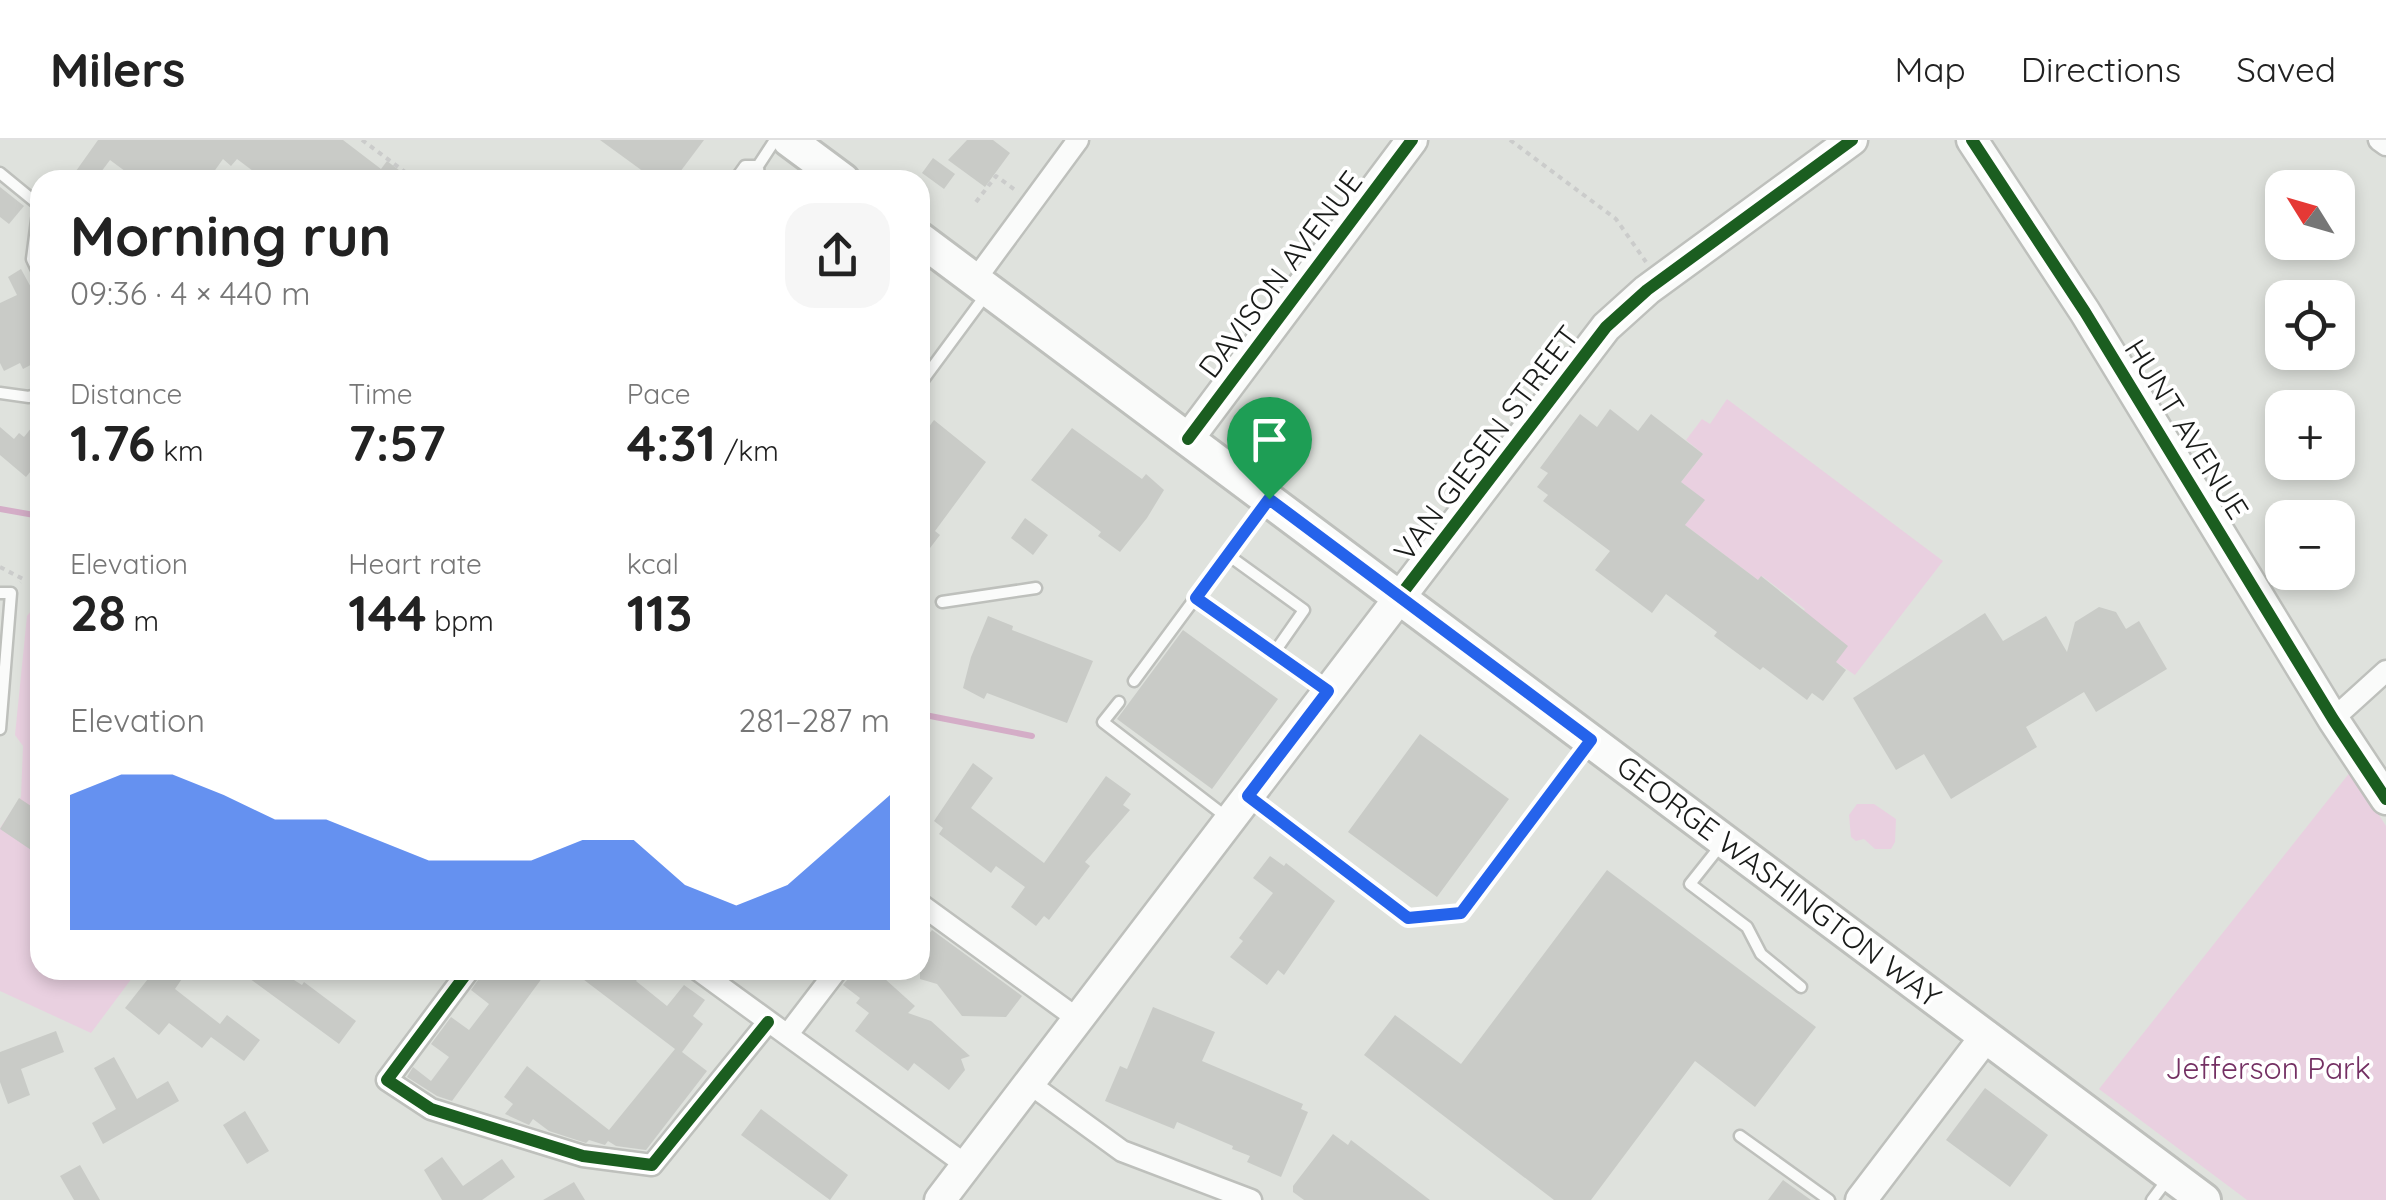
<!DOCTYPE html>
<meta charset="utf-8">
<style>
:root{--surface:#fff;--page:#f6f6f6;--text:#222;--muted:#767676;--line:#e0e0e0;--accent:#2563eb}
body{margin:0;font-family:Quicksand,sans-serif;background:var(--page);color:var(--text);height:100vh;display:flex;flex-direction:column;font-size:38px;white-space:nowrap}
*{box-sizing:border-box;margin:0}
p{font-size:32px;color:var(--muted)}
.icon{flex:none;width:55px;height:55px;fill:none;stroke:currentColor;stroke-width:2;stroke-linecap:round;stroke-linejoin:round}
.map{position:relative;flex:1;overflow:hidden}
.sheet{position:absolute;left:30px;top:30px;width:900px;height:810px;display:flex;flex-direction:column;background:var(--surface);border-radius:30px;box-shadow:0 5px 15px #0003}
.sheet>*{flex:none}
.needle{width:65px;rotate:307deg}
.buttons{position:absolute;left:2265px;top:30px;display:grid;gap:20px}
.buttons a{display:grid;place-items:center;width:90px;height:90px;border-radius:20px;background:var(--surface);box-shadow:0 5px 15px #0003;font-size:50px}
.pin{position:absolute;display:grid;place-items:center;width:85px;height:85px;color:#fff;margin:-102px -42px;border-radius:50% 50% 50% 0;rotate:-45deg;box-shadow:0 0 10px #0007}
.pin .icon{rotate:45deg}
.round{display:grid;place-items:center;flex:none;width:105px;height:105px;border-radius:30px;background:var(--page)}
.summary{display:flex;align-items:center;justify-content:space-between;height:170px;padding:0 40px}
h1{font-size:55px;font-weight:700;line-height:75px}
.metrics{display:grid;grid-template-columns:repeat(3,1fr);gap:15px;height:170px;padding:10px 40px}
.metrics div{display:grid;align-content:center}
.metrics b{font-size:50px;font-weight:700}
.metrics small{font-size:28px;font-weight:400}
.metrics p{font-size:28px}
.chart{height:280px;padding:20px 40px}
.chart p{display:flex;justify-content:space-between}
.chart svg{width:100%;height:180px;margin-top:10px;fill:var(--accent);opacity:.7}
header{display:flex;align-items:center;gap:60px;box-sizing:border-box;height:140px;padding:0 50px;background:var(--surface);border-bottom:2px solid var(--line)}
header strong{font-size:48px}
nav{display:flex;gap:55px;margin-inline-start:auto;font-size:35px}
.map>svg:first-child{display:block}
</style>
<header>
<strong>Milers</strong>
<nav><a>Map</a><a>Directions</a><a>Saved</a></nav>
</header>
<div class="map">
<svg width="2386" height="1060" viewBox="0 0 2386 1060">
<rect width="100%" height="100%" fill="#dfe2dd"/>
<path fill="#e9d0e0" d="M1727 259 1943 421 1855 535 1836 522 1803 473 1805 469 1762 436 1758 440 1685 385 1704 360 1681 342 1703 314 1686 300 1702 279 1710 284Z
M40 460V830H138L91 893 0 851V688L21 657 23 606 15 595 27 476Z
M2351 631 2386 686V1060H2247L2099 949Z
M1857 664H1874L1896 679 1895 702 1891 709H1875L1864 699 1856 701 1851 697 1849 675Z"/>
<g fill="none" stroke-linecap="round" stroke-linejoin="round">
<path stroke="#d4adc7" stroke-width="6" d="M0 369 40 376
M920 574 1032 596"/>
</g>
<path fill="#c9cbc7" d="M98 0H343L381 29 387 21 412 40H265L237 19 231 26 223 19 208 40H137L110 20 95 40H87L76 31Z
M600 0H704L674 40H655Z
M967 0H993L1010 13 985 47 948 20Z
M933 18 955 34 944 49 922 33Z
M0 47 24 66 9 84 0 77Z
M21 129 40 164V220L23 229 20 223 4 231 0 223V163L17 155 8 137Z
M1610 269 1638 291 1651 274 1703 314 1681 342 1705 360 1685 385 1758 440 1761 436 1848 506 1836 522 1846 530 1823 561 1812 553 1807 560 1763 527 1760 530 1714 496 1717 492 1666 454 1652 473 1595 430 1610 411 1543 361 1548 355 1537 347 1548 333 1540 328 1580 274 1597 287Z
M934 280 986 322 935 391 940 395 930 408 925 404 920 411V299Z
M0 287 14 299 19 293 24 297 32 287 40 294V320L26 337 0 315Z
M1072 288 1142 339 1146 334 1164 350 1147 378 1120 412 1098 396 1101 392 1031 340Z
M1025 378 1048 395 1033 415 1011 398Z
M2099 467 2116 472 2126 489 2139 481 2167 529 2096 572 2084 552 2026 587 2037 607 1951 659 1924 614 1896 630 1853 558 1985 473 2003 501 2046 476 2067 512 2075 482Z
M988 476 1013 486 1012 490 1093 521 1067 583 987 553 984 559 963 548 971 517Z
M1183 490 1278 559 1212 649 1117 579Z
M1420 594 1509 659 1437 757 1348 692Z
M973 623 993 638 971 668 1044 723 1106 636 1131 654 1123 665 1130 670 1085 722 1090 726 1049 780 1044 776 1036 786 1011 767 1025 747 996 726 991 733 939 694 943 688 934 681Z
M19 658 40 672V716L0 689Z
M1270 716 1284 726 1286 723 1335 761 1284 835 1278 830 1267 845 1230 817 1243 801 1239 798 1273 753 1253 738Z
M1607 730 1816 887 1755 967 1695 921 1591 1060H1554L1364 915 1395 875 1461 924Z
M932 790 1022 856 1006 877 962 876 937 844 920 839V805Z
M155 830H188L175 849 220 884 227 875 260 900 244 921 211 897 202 908 169 883 159 895 125 868Z
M238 830H278L302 845 304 842 356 881 339 904Z
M485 830H548L452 961 437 956 407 937 413 927 431 941 449 917 431 904 451 877 469 890 489 864 471 850Z
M571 830H644L636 841 667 866 684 845 705 860 693 876 703 884 682 912 707 931 646 1010 616 1006 608 1001 605 1005 589 1000 586 1003 549 991 533 979 529 985 505 974 513 964 504 957 527 926 609 990 675 909Z
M855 830H875L915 866 908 873 931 881 970 916 961 919 965 930 949 950 914 923 908 931 855 891 869 873 856 863 860 858 843 845Z
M1153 867 1215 892 1202 921 1303 964 1301 969 1308 972 1281 1037 1247 1022 1250 1016 1232 1009 1233 1006 1177 982 1174 989 1105 961 1120 926 1127 929Z
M56 891 64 912 21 929 30 955 8 964 0 942V912Z
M114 917 137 959 168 941 179 961 103 1004 92 983 116 969 94 928Z
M1985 948 2048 995 2010 1047 1946 1000Z
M761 969 848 1035 830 1060 741 995Z
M245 971 269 1011 247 1024 223 985Z
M1333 994 1348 1005 1351 1000 1430 1060H1304L1293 1052V1046Z
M442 1017 463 1046 502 1019 515 1037 482 1060H442L424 1030Z
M80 1025 100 1060H74L60 1036Z
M1783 1040 1811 1060H1768Z
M574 1042 585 1060H543Z"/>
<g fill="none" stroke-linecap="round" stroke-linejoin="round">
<g stroke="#bec0bc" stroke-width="15">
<path id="lane" d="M0 33 39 65 32 119 40 136
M735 40 745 26H758
M759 40 758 26 775 0
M920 244 985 156
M0 253 29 257 40 253
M1228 415 1304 470 1274 513
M0 453H11L0 589
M1196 459 1327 550
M942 462 1036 448
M1134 541 1264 365
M1119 562 1103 582 1229 679
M1249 658 1407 778 1461 773 1587 605
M1721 705 1690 744 1747 787 1761 814 1801 847
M1740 996 1829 1060
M2152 1060 2167 1040"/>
</g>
<g stroke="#bec0bc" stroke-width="25">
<path id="street" d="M2379 0 2386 5
M975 140 1078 0
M2333 579 2386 531
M920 764 1078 879
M469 830 387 940 431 969 583 1016 652 1025 768 882
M698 830 966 1025
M788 894 837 830
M1030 944 1122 1011 1251 1060"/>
</g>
<g stroke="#bec0bc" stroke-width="35">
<path id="secondary" d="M1972 0 2085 172 2333 579 2386 659
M1188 299 1412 0
M940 1060 1606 187 1647 150 1852 0
M1861 1060 1986 896"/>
</g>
<g stroke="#bec0bc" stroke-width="38">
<path id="primary" d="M789 0 843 40
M920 99 2204 1060"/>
</g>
<path stroke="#cbcccb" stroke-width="4" stroke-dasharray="5 5" stroke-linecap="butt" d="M362 0 416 40
M1510 0 1616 79 1646 122
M776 40 788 34
M976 62 996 36 1018 52
M0 427 23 439 20 442"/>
<use href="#lane" stroke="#fafbfa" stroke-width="10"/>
<use href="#street" stroke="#fafbfa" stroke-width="20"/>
<use href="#secondary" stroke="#fafbfa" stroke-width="30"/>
<use href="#primary" stroke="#fafbfa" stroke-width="32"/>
<g stroke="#fff" stroke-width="19">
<path id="cycleway" d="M1972 0 2085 172 2333 579 2386 659
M1188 299 1412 0
M1400 456 1606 187 1647 150 1852 0
M469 830 387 940 431 969 583 1016 652 1025 768 882"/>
</g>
<use href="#cycleway" stroke="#1b5e20" stroke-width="12"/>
</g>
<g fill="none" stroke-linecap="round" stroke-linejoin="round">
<g stroke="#fff" stroke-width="20">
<path id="route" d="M1269 359 1591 600 1461 773 1408 778 1248 656 1328 551 1196 458Z"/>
</g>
<use href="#route" stroke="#2563eb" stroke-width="12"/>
</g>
<g text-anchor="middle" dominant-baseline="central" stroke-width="8" stroke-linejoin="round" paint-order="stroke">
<g font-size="30" fill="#191b19" stroke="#fff">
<text transform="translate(1280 134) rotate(-53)">DAVISON AVENUE</text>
<text transform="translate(2187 289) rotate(58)">HUNT AVENUE</text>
<text transform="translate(1486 303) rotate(-53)">VAN GIESEN STREET</text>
<text transform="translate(1779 741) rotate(37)">GEORGE WASHINGTON WAY</text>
</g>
<g font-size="30" fill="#743063" stroke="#fff">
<text x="2268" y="928">Jefferson Park</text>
</g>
</g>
</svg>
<div class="buttons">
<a><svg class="needle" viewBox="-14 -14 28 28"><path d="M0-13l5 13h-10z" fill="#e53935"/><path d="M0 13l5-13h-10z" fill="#767676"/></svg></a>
<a><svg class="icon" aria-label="locate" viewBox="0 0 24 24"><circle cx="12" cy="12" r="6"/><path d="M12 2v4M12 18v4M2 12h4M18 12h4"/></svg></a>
<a>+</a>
<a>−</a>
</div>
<div class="pin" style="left:1269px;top:359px;background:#1e9e55"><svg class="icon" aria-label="arrive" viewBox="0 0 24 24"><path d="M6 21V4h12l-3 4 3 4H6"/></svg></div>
<section class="sheet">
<div class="summary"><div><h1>Morning run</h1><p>09:36 · 4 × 440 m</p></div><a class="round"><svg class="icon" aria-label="share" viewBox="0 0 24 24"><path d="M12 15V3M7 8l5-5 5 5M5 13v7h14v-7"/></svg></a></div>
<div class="metrics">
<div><p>Distance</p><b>1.76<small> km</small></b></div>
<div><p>Time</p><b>7:57</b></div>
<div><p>Pace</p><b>4:31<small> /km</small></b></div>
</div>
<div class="metrics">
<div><p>Elevation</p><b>28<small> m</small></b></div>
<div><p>Heart rate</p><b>144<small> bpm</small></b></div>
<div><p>kcal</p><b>113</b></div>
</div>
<div class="chart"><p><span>Elevation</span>281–287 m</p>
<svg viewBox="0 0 160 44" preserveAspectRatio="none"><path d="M0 44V11L10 6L20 6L30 11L40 17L50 17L60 22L70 27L80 27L90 27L100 22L110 22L120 33L130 38L140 33L150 22L160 11V44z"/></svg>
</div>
</section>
</div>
